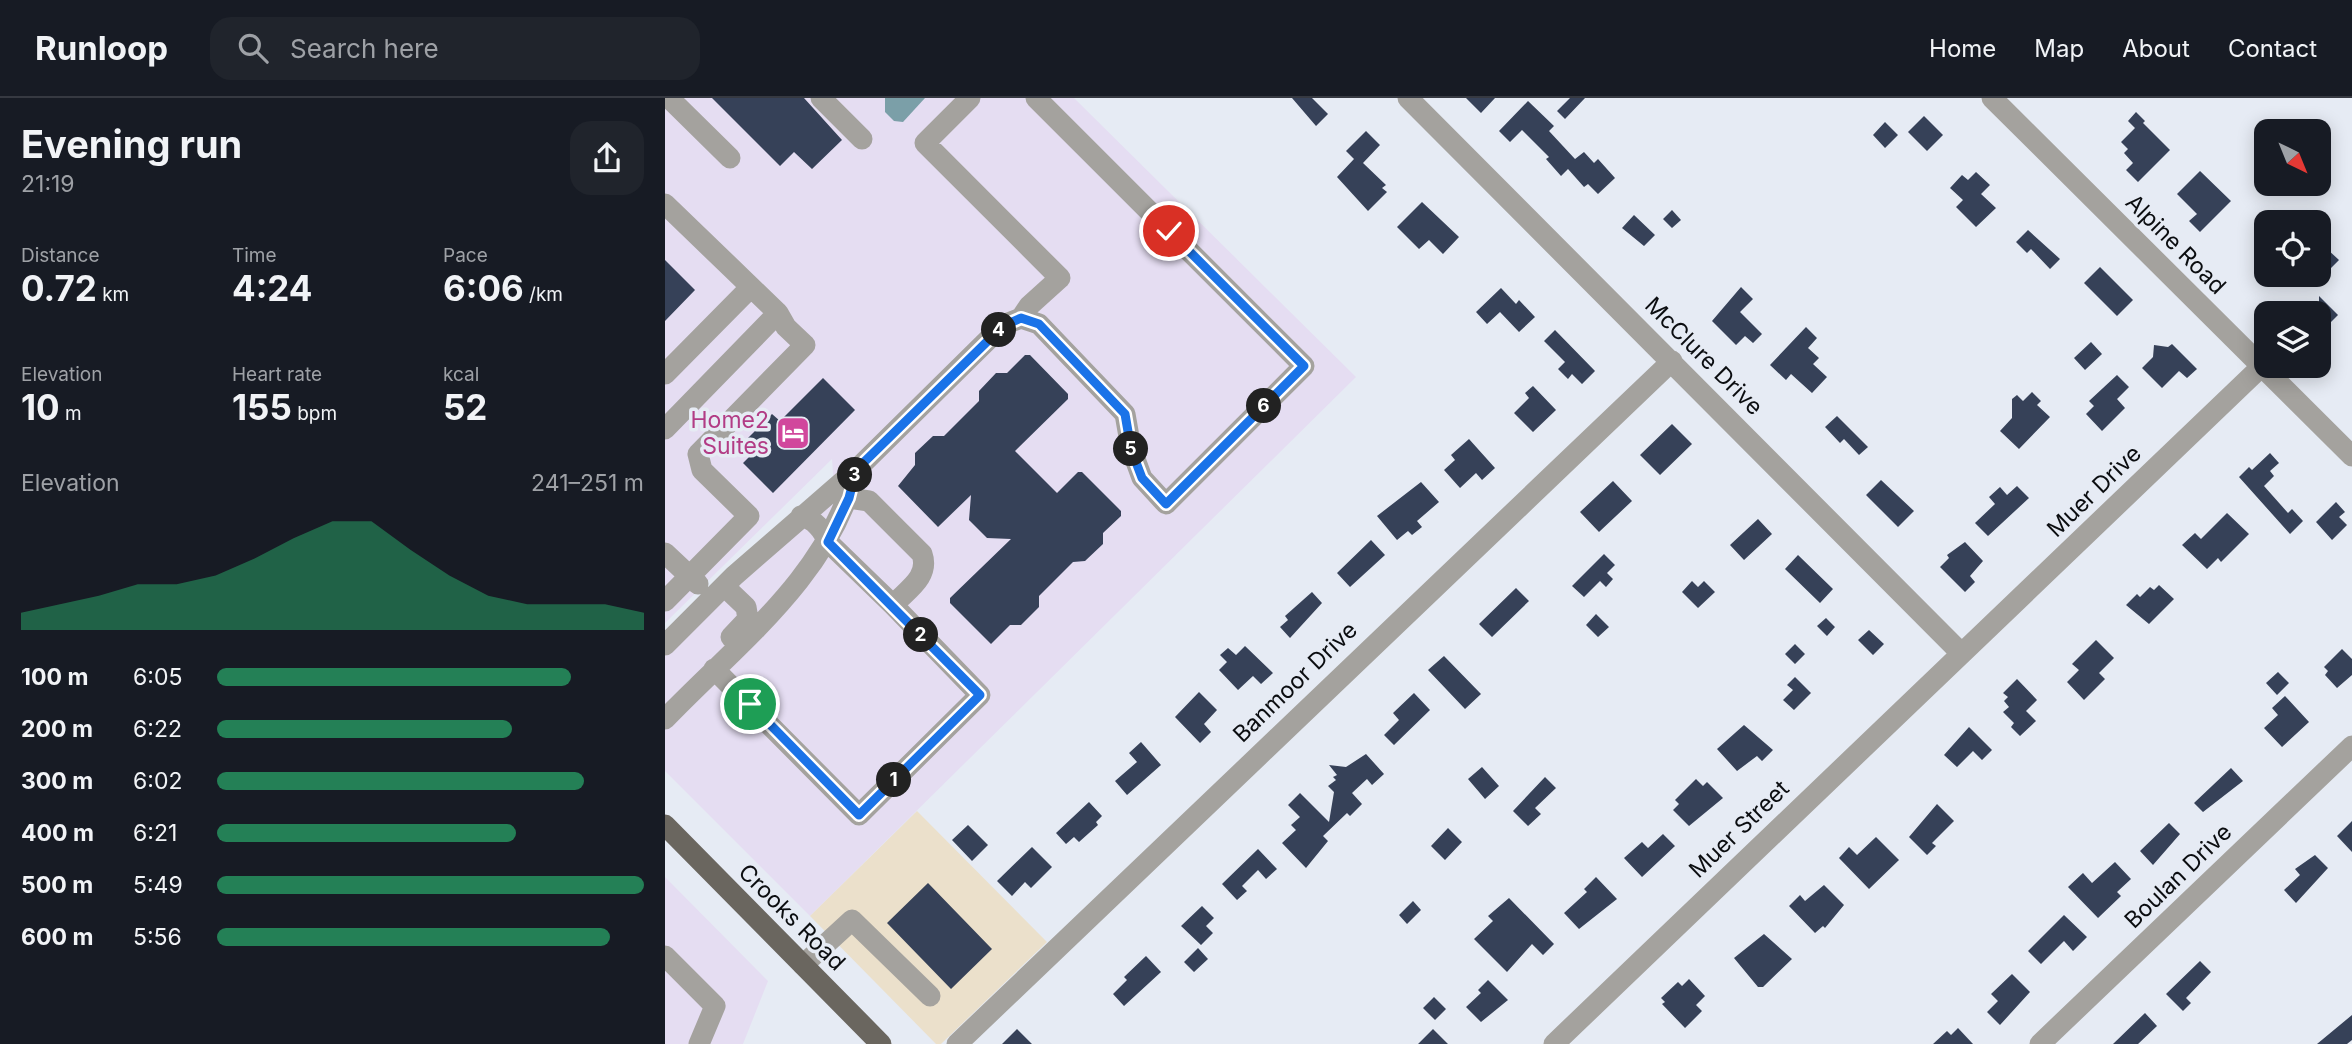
<!DOCTYPE html>
<meta charset="utf-8">
<style>
:root{--surface:#171b24;--page:#20242c;--text:#f1f3f6;--muted:#9ea1a6;--line:#363941;--accent:#248056}
body{margin:0;font-family:Inter,sans-serif;background:var(--page);color:var(--text);height:100vh;display:flex;flex-direction:column;font-size:26px;white-space:nowrap}
*{box-sizing:border-box;margin:0}
p{font-size:23px;color:var(--muted)}
.icon{flex:none;width:38px;height:38px;fill:none;stroke:currentColor;stroke-width:2;stroke-linecap:round;stroke-linejoin:round}
.map{position:relative;flex:1;overflow:hidden}
.drawer{display:flex;flex-direction:column;background:var(--surface);width:665px}
.drawer>*{flex:none}
.needle{width:46px;rotate:137deg}
.buttons{position:absolute;left:1589px;top:21px;display:grid;gap:14px}
.buttons a{display:grid;place-items:center;width:77px;height:77px;border-radius:14px;background:var(--surface);box-shadow:0 4px 18px #0003;font-size:35px}
.pin{position:absolute;display:grid;place-items:center;width:60px;height:60px;color:#fff;margin:-30px;border:4px solid #fff;border-radius:50%;box-shadow:0 2px 7px #0007}
.km{position:absolute;width:35px;height:35px;margin:-18px;border-radius:50%;background:#222;color:#fff;font-size:19px;line-height:35px;text-align:center}
.round{display:grid;place-items:center;flex:none;width:74px;height:74px;border-radius:21px;background:var(--page)}
.summary{display:flex;align-items:center;justify-content:space-between;height:119px;padding:0 21px}
h1{font-size:38px;font-weight:700;line-height:52px}
.stats{display:grid;grid-template-columns:repeat(3,1fr);gap:10px;height:119px;padding:7px 21px}
.stats div{display:grid;align-content:center}
.stats b{font-size:35px;font-weight:700}
.stats small{font-size:19px;font-weight:400}
.stats p{font-size:19px}
.chart{height:196px;padding:14px 21px}
.chart p{display:flex;justify-content:space-between}
.chart svg{width:100%;height:126px;margin-top:7px;fill:var(--accent);opacity:.7}
ul{padding:0 21px;list-style:none;font-size:23px}
li{display:grid;grid-template-columns:112px 84px 1fr;align-items:center;height:52px}
li i{height:18px;border-radius:9px;background:var(--accent)}
header{display:flex;align-items:center;gap:42px;box-sizing:border-box;height:98px;padding:0 35px;background:var(--surface);border-bottom:2px solid var(--line)}
header strong{font-size:33px}
nav{display:flex;gap:38px;margin-inline-start:auto;font-size:24px}
.search{width:490px;height:63px;background:var(--page);display:flex;align-items:center;gap:18px;box-sizing:border-box;padding:0 24px;border-radius:21px;color:var(--muted);font-size:26px}
main{display:flex;flex:1;min-height:0}
.map>svg:first-child{display:block}
</style>
<header>
<strong>Runloop</strong>
<div class="search"><svg class="icon" aria-label="search" viewBox="0 0 24 24"><circle cx="10" cy="10" r="6"/><path d="M15 15l6 6"/></svg>Search here</div>
<nav><a>Home</a><a>Map</a><a>About</a><a>Contact</a></nav>
</header>
<main>
<section class="drawer">
<div class="summary"><div><h1>Evening run</h1><p>21:19</p></div><a class="round"><svg class="icon" aria-label="share" viewBox="0 0 24 24"><path d="M12 15V3M7 8l5-5 5 5M5 13v7h14v-7"/></svg></a></div>
<div class="stats">
<div><p>Distance</p><b>0.72<small> km</small></b></div>
<div><p>Time</p><b>4:24</b></div>
<div><p>Pace</p><b>6:06<small> /km</small></b></div>
</div>
<div class="stats">
<div><p>Elevation</p><b>10<small> m</small></b></div>
<div><p>Heart rate</p><b>155<small> bpm</small></b></div>
<div><p>kcal</p><b>52</b></div>
</div>
<div class="chart"><p><span>Elevation</span>241–251 m</p>
<svg viewBox="0 0 160 44" preserveAspectRatio="none"><path d="M0 44V38L10 35L20 32L30 28L40 28L50 25L60 19L70 12L80 6L90 6L100 16L110 25L120 32L130 35L140 35L150 35L160 38V44z"/></svg>
</div>
<ul>
<li><b>100 m</b>6:05<i style="width:83%"></i></li>
<li><b>200 m</b>6:22<i style="width:69%"></i></li>
<li><b>300 m</b>6:02<i style="width:86%"></i></li>
<li><b>400 m</b>6:21<i style="width:70%"></i></li>
<li><b>500 m</b>5:49<i style="width:100%"></i></li>
<li><b>600 m</b>5:56<i style="width:92%"></i></li>
</ul>
</section>
<div class="map">
<svg width="1687" height="946" viewBox="0 0 1687 946">
<rect width="100%" height="100%" fill="#e6ebf4"/>
<path fill="#e5ddf2" d="M0 0H409L691 279 145 818 0 673V558L51 508 170 402 167 361 0 525Z
M0 779 103 883 78 946H0Z"/>
<path fill="#ebe0cb" d="M252 713 382 844 276 946H271L145 818Z"/>
<path fill="#7b9fa8" d="M220 0H260L238 24 229 23 220 14Z"/>
<path fill="#364158" d="M47 0H139L177 42 147 71 129 54 115 68Z
M627 0H647L663 16 651 28Z
M801 0H830L816 15Z
M905 0H920L900 21 892 13Z
M863 3 889 28 884 33 910 61 919 54 929 65 933 61 950 80 933 96 923 86 919 89 903 71 896 78 881 61 884 59 857 32 845 44 834 33Z
M1471 14 1480 23 1478 25 1505 52 1473 84 1461 72 1468 65 1459 55 1463 51 1456 44 1470 30 1463 23Z
M1259 18 1278 37 1262 53 1243 34Z
M1220 24 1233 37 1220 50 1208 37Z
M701 33 715 47 698 65 721 87 717 90 722 94 703 113 672 79 689 61 681 53Z
M1535 73 1566 103 1535 134 1524 123 1532 116 1512 96Z
M1311 74 1325 87 1316 96 1331 110 1311 129 1291 109 1298 102 1285 90 1297 77 1303 82Z
M757 104 794 139 778 156 764 142 754 151 732 129Z
M1007 112 1016 122 1007 130 998 121Z
M969 117 990 137 979 148 957 130Z
M1363 132 1395 161 1385 171 1366 151 1362 155 1351 144Z
M1662 151 1674 162 1662 174 1654 166V160Z
M0 162 30 192 0 223Z
M1435 169 1468 202 1452 218 1419 185Z
M1076 189 1088 201 1075 214 1097 236 1088 245 1080 238 1071 247 1047 223Z
M836 190 851 206 854 202 870 219 854 234 835 214 822 226 811 214Z
M1654 198 1673 217 1654 236Z
M1141 229 1152 240 1143 250 1154 260 1148 266 1162 279 1147 295 1126 276 1121 282 1105 267Z
M890 232 930 273 917 286 907 276 903 281 893 271 900 264 879 243Z
M1426 244 1437 256 1420 272 1409 260Z
M1507 246 1532 271 1522 280 1514 273 1497 290 1477 270 1488 259 1489 247 1503 249Z
M360 257H365L403 296V301L350 353 392 395 413 374H417L456 413V418L438 435V446L420 463 408 464 374 498V509L356 527H345L326 546 285 505V500L346 441 322 440 304 422 306 397 273 429 233 388 250 367V355L268 338H279L314 303V293L331 275H342Z
M1452 277 1464 289 1452 301 1460 310 1437 333 1421 316 1429 308 1424 303Z
M158 280 190 312 108 395 78 365 87 356 77 346 107 316 115 323Z
M868 288 891 312 868 334 849 315 864 300 860 295Z
M1367 294 1376 303 1372 307 1385 319 1354 351 1335 333 1347 320V301L1352 297 1358 303Z
M1172 318 1203 349 1194 357 1179 341 1175 345 1160 329Z
M1007 326 1027 346 995 377 975 357Z
M804 341 830 370 817 382 811 375 795 390 779 372 790 362 786 357Z
M1605 355 1614 365 1605 373 1609 378 1599 388 1623 415 1627 411 1638 423 1625 436 1574 379 1584 369 1587 372Z
M1216 382 1249 413 1233 429 1201 397Z
M948 383 967 403 934 434 915 414Z
M756 384 774 404 752 423 757 429 747 437 743 433 732 442 712 418Z
M1352 388 1364 400 1323 438 1310 425 1330 406 1324 399 1335 389 1342 397Z
M1671 404 1680 414 1674 419 1682 427 1667 442 1651 424Z
M1562 415 1584 436 1556 464 1553 460 1542 471 1517 447 1530 435 1536 441Z
M1093 421 1107 436 1079 462 1065 447Z
M706 442 720 457 685 489 672 475Z
M1300 444 1318 463 1305 478 1310 484 1300 494 1275 469 1284 460 1282 457Z
M939 456 950 467 942 475 948 481 941 489 935 483 919 499 907 488Z
M1133 457 1168 491 1155 505 1120 471Z
M1027 483 1033 489 1039 483 1050 494 1033 510 1017 494Z
M1494 487 1509 501 1484 526 1461 507 1472 496 1475 499 1485 489 1489 492Z
M851 490 864 503 827 539 814 526Z
M647 494 657 505 625 540 615 529 623 522 620 518Z
M931 516 944 529 933 539 921 527Z
M1161 520 1170 529 1162 538 1152 528Z
M1204 532 1219 546 1208 557 1193 542Z
M1431 542 1449 560 1434 575 1440 581 1419 602 1402 584 1414 572 1407 566Z
M1130 546 1140 556 1130 566 1120 556Z
M580 548 608 575 596 586 588 578 573 592 554 572 562 564 555 557 563 550 571 557Z
M1677 551 1687 561V577L1672 590 1660 577 1663 573 1659 569Z
M779 558 816 596 800 611 763 572Z
M1613 574 1624 585 1612 597 1601 585Z
M1130 579 1146 595 1129 612 1118 602 1128 592 1122 587Z
M1352 581 1372 602 1361 613 1371 623 1355 638 1346 629 1349 625 1338 614 1344 609 1339 603 1343 599 1338 595Z
M534 594 552 612 539 626 546 634 535 645 510 619Z
M749 595 765 612 729 647 719 637 734 622 728 615Z
M1620 598 1644 624 1617 649 1599 630 1613 617 1607 610Z
M1079 627 1108 652 1097 663 1092 658 1072 673 1052 651Z
M1304 629 1327 652 1317 662 1308 653 1292 669 1279 657Z
M476 644 496 667 462 697 450 683 472 664 464 655Z
M701 656 719 676 707 687 702 681 687 695 697 706 685 718 682 715 658 738 663 743 641 770 617 745 631 732 626 727 635 719 623 707 635 695 664 724 669 694 663 688 671 682 668 679 672 677 664 667 681 669Z
M817 669 834 688 820 701 803 681Z
M1566 670 1578 683 1538 714 1529 705Z
M880 679 891 690 870 710 876 716 863 728 848 713Z
M1031 681 1038 688 1042 684 1058 700 1024 728 1008 712 1014 706 1010 702Z
M424 704 437 718 431 724 433 727 414 744 409 739 401 746 391 735Z
M1272 706 1289 723 1267 745 1271 748 1262 757 1244 739Z
M1687 723V754L1672 738Z
M1504 725 1515 736 1488 767 1475 753Z
M303 727 323 747 307 763 287 742Z
M783 730 797 744 780 762 766 748Z
M998 736 1010 748 977 779 959 760 977 744 983 750Z
M1211 739 1234 762 1204 791 1174 760 1184 749 1192 757Z
M367 749 387 769 366 790 360 784 347 798 332 783Z
M593 751 612 771 601 781 593 772 577 788 582 793 572 802 557 786Z
M1650 757 1663 770 1631 805 1619 792 1635 777 1630 771Z
M1450 764 1466 781 1452 794 1456 798 1433 820 1403 789 1418 775 1427 785Z
M931 779 952 801 914 831 899 815 922 794 919 791Z
M263 785 327 851 286 891 222 825Z
M1159 787 1179 807 1160 830 1158 828 1150 835 1124 808 1135 797 1140 803Z
M844 800 889 846 878 857 867 846 842 874 809 841 828 823 823 818Z
M748 803 756 812 742 826 734 817Z
M537 808 549 820 541 828 548 835 536 847 516 828Z
M1399 817 1422 839 1408 853 1399 843 1376 866 1363 853Z
M1099 836 1127 861 1098 889H1093L1069 860Z
M533 850 543 861 529 874 519 864Z
M481 858 496 874 459 908 448 896 462 882 459 879Z
M1535 863 1546 874 1521 900 1526 905 1518 913 1501 896Z
M1347 876 1365 894 1335 927 1322 914 1333 903 1326 896Z
M1024 881 1040 898 1031 907 1037 913 1020 930 997 906 1000 904 996 900 1013 884 1017 888Z
M823 882 843 902 816 924 801 909 816 895 813 892Z
M769 899 781 911 770 922 758 910Z
M1480 915 1492 928 1473 946H1448Z
M1687 917V942L1682 946H1652Z
M1293 930 1308 946H1268L1282 933 1286 937Z
M352 931 367 946H337Z
M768 931 783 946H753Z"/>
<g fill="none" stroke-linecap="round" stroke-linejoin="round">
<path stroke="#a4a29e" stroke-width="21" d="M4 0 65 60
M156 0 197 41
M305 0 260 45 395 180 364 208 356 220
M743 0 1296 555
M1327 0 1687 358
M0 106 113 215 0 331
M0 276 86 189
M136 418C150 422 157 431 163 444L228 507C242 492 265 479 257 456L204 403 184 400
M0 455 33 486
M59 488 81 509 83 521 66 539
M0 503 84 418 37 372 33 356 140 247 121 229 113 215
M0 547 69 478 191 372 338 227 356 220 374 226 460 316 466 350 477 380 501 406 639 268 371 0
M49 571 194 717 315 597 228 507
M0 621C73 545 164 478 191 372
M0 858 50 908 34 946
M138 867 187 822 265 898
M292 946 1007 263
M889 946 1597 268
M1375 946 1687 648"/>
<path stroke="#6a665f" stroke-width="21" d="M0 727 216 946"/>
</g>
<g fill="none" stroke-linecap="round" stroke-linejoin="round">
<g stroke="#fff" stroke-width="14">
<path id="route" d="M85 606 194 717 315 597 163 444 184 400 191 372 338 228 356 220 374 226 460 316 466 351 477 380 501 406 639 268 504 133"/>
</g>
<use href="#route" stroke="#1a73e8" stroke-width="9"/>
</g>
<defs>
<g id="hotel-square" transform="scale(1.75)"><rect x="-9" y="-9" width="18" height="18" rx="4" fill="#d1479c" stroke="#e6ebf4"/><path d="M-6-4.5h1.5V1H6V5H4.5V3h-9V5H-6ZM-4 0a1.8 1.8 0 1 1 3.6 0ZM.5 0V-2.5h3Q6-2.5 6 0Z" fill="#fff"/></g>
</defs>
<g fill-rule="evenodd">
<use href="#hotel-square" x="128" y="335"/>
</g>
<g text-anchor="middle" dominant-baseline="central" stroke-width="7" stroke-linejoin="round" paint-order="stroke">
<g font-size="23" fill="#0b0d10" stroke="#e6ebf4">
<text transform="translate(1511 146) rotate(45)">Alpine Road</text>
<text transform="translate(1039 258) rotate(45)">McClure Drive</text>
<text transform="translate(1429 393) rotate(-44)">Muer Drive</text>
<text transform="translate(630 584) rotate(-44)">Banmoor Drive</text>
<text transform="translate(1074 731) rotate(-44)">Muer Street</text>
<text transform="translate(1513 778) rotate(-44)">Boulan Drive</text>
<text transform="translate(127 819) rotate(45)">Crooks Road</text>
</g>
<g font-size="23" fill="#b23c85" stroke="#e6ebf4" text-anchor="end">
<text x="104" y="322">Home2<tspan x="104" dy="26">Suites</tspan></text>
</g>
</g>
</svg>
<div class="buttons">
<a><svg class="needle" viewBox="-14 -14 28 28"><path d="M0-13l5 13h-10z" fill="#e53935"/><path d="M0 13l5-13h-10z" fill="#9ea1a6"/></svg></a>
<a><svg class="icon" aria-label="locate" viewBox="0 0 24 24"><circle cx="12" cy="12" r="6"/><path d="M12 2v4M12 18v4M2 12h4M18 12h4"/></svg></a>
<a><svg class="icon" aria-label="layers" viewBox="0 0 24 24"><path d="M12 4l9 5-9 5-9-5zM3 14l9 5 9-5"/></svg></a>
</div>
<div class="pin" style="left:85px;top:606px;background:#1e9e55"><svg class="icon" aria-label="arrive" viewBox="0 0 24 24"><path d="M6 21V4h12l-3 4 3 4H6"/></svg></div>
<div class="pin" style="left:504px;top:133px;background:#d93025"><svg class="icon" aria-label="check" viewBox="0 0 24 24"><path d="M5 12l5 5 9-10"/></svg></div>
<b class="km" style="left:229px;top:682px">1</b>
<b class="km" style="left:256px;top:537px">2</b>
<b class="km" style="left:190px;top:377px">3</b>
<b class="km" style="left:334px;top:232px">4</b>
<b class="km" style="left:466px;top:351px">5</b>
<b class="km" style="left:599px;top:308px">6</b>
</div>
</main>
